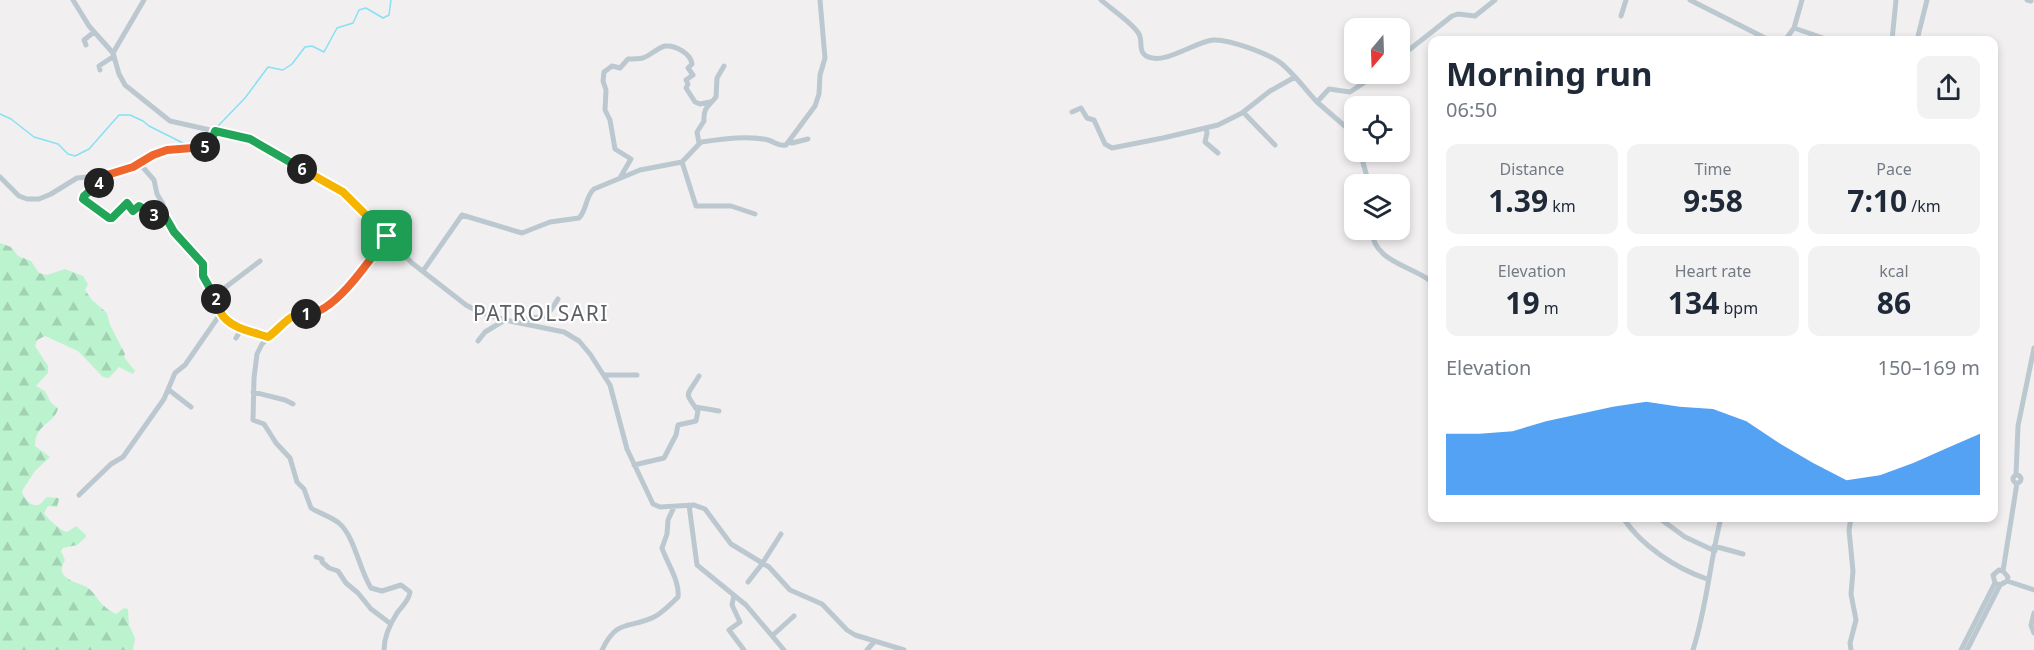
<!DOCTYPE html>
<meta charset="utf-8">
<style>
:root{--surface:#fff;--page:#f2f2f3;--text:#1f2937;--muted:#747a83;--accent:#0b7bf0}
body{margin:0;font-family:"Noto Sans",sans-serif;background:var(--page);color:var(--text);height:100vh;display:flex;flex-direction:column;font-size:22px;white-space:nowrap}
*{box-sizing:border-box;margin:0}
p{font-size:20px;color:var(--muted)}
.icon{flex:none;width:33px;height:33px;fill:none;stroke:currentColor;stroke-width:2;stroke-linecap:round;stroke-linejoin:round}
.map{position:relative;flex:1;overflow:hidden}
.drawer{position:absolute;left:1428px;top:36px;width:570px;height:486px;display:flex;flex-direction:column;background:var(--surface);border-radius:12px;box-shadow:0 3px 9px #0003}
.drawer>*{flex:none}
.needle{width:39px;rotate:199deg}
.controls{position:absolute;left:1344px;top:18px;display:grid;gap:12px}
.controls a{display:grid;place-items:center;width:66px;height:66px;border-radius:12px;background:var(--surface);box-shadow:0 3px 9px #0003;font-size:30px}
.pin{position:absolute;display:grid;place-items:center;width:51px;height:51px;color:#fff;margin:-26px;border-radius:12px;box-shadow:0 3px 9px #0006}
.km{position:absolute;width:30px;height:30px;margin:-15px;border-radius:50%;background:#222;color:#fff;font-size:16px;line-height:30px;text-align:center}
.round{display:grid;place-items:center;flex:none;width:63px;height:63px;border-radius:12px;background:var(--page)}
.summary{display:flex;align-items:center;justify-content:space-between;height:102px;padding:0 18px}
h1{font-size:33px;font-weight:700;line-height:45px}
.figures{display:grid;grid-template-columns:repeat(3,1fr);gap:9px;height:102px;padding:6px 18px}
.figures div{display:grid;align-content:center;border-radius:12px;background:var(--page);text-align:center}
.figures b{font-size:30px;font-weight:700}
.figures small{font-size:16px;font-weight:400}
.figures p{font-size:16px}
.chart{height:168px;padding:12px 18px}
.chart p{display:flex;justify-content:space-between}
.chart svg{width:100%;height:108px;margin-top:6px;fill:var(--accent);opacity:.7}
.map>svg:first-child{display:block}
</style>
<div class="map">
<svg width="2034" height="650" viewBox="0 0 2034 650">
<defs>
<pattern id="forest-firs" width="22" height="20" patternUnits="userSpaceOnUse" patternTransform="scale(1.5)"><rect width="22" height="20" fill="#bbf3ce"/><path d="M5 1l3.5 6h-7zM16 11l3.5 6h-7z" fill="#a2d2b3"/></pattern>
</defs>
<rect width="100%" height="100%" fill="#f2eff0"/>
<path fill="url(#forest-firs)" d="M0 243 11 247 18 256 31 261 39 273 47 275 65 269 83 276 88 284 85 290 92 300 107 313 110 325 125 354 124 357 135 371 133 374 119 367 109 378 103 377 78 351 45 336 37 340 35 346 48 366V373L36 386 45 391 50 401 58 409C53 425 35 424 35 446L50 457 35 471 22 491C23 497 31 509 40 504 43 502 44 499 47 497L58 498 59 499 57 507 48 506 44 513C47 518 61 531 67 532L76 526 85 534 86 537 77 545 63 548 61 551 65 560C63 564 60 569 63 574 69 582 80 583 88 588 95 593 98 601 104 606 107 609 112 612 116 614L124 608 128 609 129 625 135 638 133 650H0Z"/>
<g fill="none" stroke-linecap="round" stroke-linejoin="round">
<path stroke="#85e1f3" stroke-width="1.5" d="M0 114 11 119 34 137 58 144 68 154 75 156 89 149 119 115H130L143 121 149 126 185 144 207 142
M218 126 245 98 268 67 283 70 292 64 305 47 312 46 324 52 337 28 353 23 359 10 366 8 383 18 389 15 391 0"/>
<path stroke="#bcc8d0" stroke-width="5" d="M73 0 89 26 113 53 119 74 125 85 170 121 250 139 336 186 352 199 412 263 466 305 479 312 505 320 564 332 579 341 590 354 610 385 627 449 653 504 660 507 694 505 705 509 731 544 769 567 790 590 822 604 847 630 855 635 904 650
M1101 0C1111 9 1133 23 1139 34 1143 41 1138 51 1146 56 1164 66 1194 42 1213 40 1229 39 1270 54 1282 64 1295 75 1305 89 1317 102L1329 89 1350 92 1377 74
M1690 0 1769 40
M2027 0 2031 1
M1621 16 1626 0
M1794 28 1829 40
M1785 40 1794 28 1802 0
M1892 40 1896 0
M1917 40 1927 0
M86 45 84 40 94 32
M113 53 144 0
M1400 57 1452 16 1458 14 1475 16 1495 0
M100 70 99 66 114 56
M1317 102 1354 134
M1072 112 1081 108 1087 118 1094 120 1105 144 1112 148 1163 138 1218 125 1242 113 1270 91 1295 77
M1243 112 1275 145
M1206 128 1207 133 1205 142 1218 153
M788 142 792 143 808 139
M699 143 697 132 704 121C703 107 709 106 716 97L717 78 724 66
M1360 152 1369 184
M682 162 696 206H731L755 214
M140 164 154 180 157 194 163 204 162 215 174 232 204 265 203 276 224 317 242 328 268 337
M107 175 83 198 109 218H112L126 203 134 211 139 206 152 215 162 211
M621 176 631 159 615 149 610 120 605 110 606 90 603 81 604 72 612 66 620 68 628 59C633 59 638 59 643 58 651 55 657 48 665 46 676 45 691 54 692 64L688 68 693 75 686 80 688 84 686 88 695 102 700 104 710 102
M0 177 19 196 27 199H39L51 194 77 178 107 175 130 168 153 155 170 149H192L206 147 211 142 215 131
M1372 230C1372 261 1412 266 1432 282
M423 271 462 215 522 233 550 222 579 218C587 210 585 197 594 189L640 170 682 162 701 142C722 139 748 135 768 140 775 142 779 147 786 145L815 106 819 94 820 75 825 58 820 0
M214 296 260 261
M526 324 529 317C548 319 548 314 558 299
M236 338 242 328
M478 341 485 332 505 320
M605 375H637
M169 390 191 407
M253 392 285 400 293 404
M695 407 719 411
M634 465 664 458 676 435 678 425 696 421 698 411C683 391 687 397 699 376
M2016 475 2018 426 2034 348
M2013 479a4 4 0 1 1 8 0a4 4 0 1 1-8 0Z
M79 495 111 464 123 457 164 399 175 373 185 365 221 313
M689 505 697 565 746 605 784 650
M1623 518C1642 546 1675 568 1707 579
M1659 518 1685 537 1715 551
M1851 518 1849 530 1853 571 1851 594 1856 620 1850 643 1851 650
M1714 546 1743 554
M316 557 322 559V562L329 568 338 571 346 583 358 593 371 609 391 624
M2003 571 2017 483
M2007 581 2034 590
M748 582 762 564 781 534
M734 595 732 605 740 622 729 630 744 650
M2034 613 2031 625 2034 633
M773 635 794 616
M384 650C384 637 390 624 397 613 402 606 409 601 410 592L401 585 382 591 371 588C359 569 355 538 340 524 331 516 320 514 311 508L304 489 297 482 290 458 276 443 264 424 253 420 254 378 257 354 262 344 294 315 315 313 340 295 367 264 387 236
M602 650C618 617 629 630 656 616 664 611 672 603 678 597 680 581 667 563 662 548L667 534 668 520 674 507
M867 650 874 642
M1693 650C1707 606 1710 561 1721 518
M1961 650 1995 583
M1967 650 2000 585 2007 581 2008 577 2003 571 1999 570 1993 575 1995 583 2000 585"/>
</g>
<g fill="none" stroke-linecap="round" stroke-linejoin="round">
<g stroke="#fff" stroke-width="12">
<path id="split-1" d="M306 314C334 315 372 257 387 236"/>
</g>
<g stroke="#fff" stroke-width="12">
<path id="split-2" d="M216 299C218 303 219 308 221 313 229 328 253 332 268 337 280 329 291 311 306 314"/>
</g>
<g stroke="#fff" stroke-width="12">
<path id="split-3" d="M154 215 162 211 174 232 203 264V276L216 299"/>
</g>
<g stroke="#fff" stroke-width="12">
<path id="split-4" d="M99 183 84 196 83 199 109 218H112L127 203 133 211 139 206 154 215"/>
</g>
<g stroke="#fff" stroke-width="12">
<path id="split-5" d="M99 183 107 175 133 167 153 155 167 150 205 147"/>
</g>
<g stroke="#fff" stroke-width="12">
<path id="split-6" d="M205 147 211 142 215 131 250 139 302 169"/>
</g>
<g stroke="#fff" stroke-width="12">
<path id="split-7" d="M302 169 343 192 387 236"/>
</g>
<use href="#split-1" stroke="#f0652b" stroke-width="8"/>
<use href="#split-2" stroke="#f5b400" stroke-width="8"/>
<use href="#split-3" stroke="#22a559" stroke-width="8"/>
<use href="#split-4" stroke="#22a559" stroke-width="8"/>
<use href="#split-5" stroke="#f0652b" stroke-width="8"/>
<use href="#split-6" stroke="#22a559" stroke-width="8"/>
<use href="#split-7" stroke="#f5b400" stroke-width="8"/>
</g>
<g text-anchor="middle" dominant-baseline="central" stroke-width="4.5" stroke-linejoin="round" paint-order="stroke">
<g font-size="21" letter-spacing="1.5" fill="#5c6065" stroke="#fff">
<text x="541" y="313">PATROLSARI</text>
</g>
</g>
</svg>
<div class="controls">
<a><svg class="needle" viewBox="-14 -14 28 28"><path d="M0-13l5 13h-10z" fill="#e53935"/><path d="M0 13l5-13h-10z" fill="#747a83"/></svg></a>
<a><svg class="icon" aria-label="locate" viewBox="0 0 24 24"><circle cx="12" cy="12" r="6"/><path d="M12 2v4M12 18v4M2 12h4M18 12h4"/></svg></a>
<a><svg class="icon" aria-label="layers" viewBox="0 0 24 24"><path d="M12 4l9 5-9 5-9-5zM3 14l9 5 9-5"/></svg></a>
</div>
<div class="pin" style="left:387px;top:236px;background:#1e9e55"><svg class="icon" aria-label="arrive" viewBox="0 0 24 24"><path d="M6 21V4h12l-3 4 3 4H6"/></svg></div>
<b class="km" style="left:306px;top:314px">1</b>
<b class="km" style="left:216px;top:299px">2</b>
<b class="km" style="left:154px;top:215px">3</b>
<b class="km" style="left:99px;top:183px">4</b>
<b class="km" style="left:205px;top:147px">5</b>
<b class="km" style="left:302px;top:169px">6</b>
<section class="drawer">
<div class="summary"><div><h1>Morning run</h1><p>06:50</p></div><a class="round"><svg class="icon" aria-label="share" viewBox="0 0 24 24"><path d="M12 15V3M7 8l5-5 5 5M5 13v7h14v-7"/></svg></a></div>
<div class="figures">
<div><p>Distance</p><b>1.39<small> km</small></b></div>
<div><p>Time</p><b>9:58</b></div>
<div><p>Pace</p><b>7:10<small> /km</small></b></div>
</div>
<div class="figures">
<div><p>Elevation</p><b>19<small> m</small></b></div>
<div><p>Heart rate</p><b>134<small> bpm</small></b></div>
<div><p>kcal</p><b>86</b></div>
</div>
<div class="chart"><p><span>Elevation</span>150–169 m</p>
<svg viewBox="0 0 160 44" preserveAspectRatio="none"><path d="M0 44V19L10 19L20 18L30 14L40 11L50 8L60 6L70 8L80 9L90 14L100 23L110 31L120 38L130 36L140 31L150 25L160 19V44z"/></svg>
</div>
</section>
</div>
